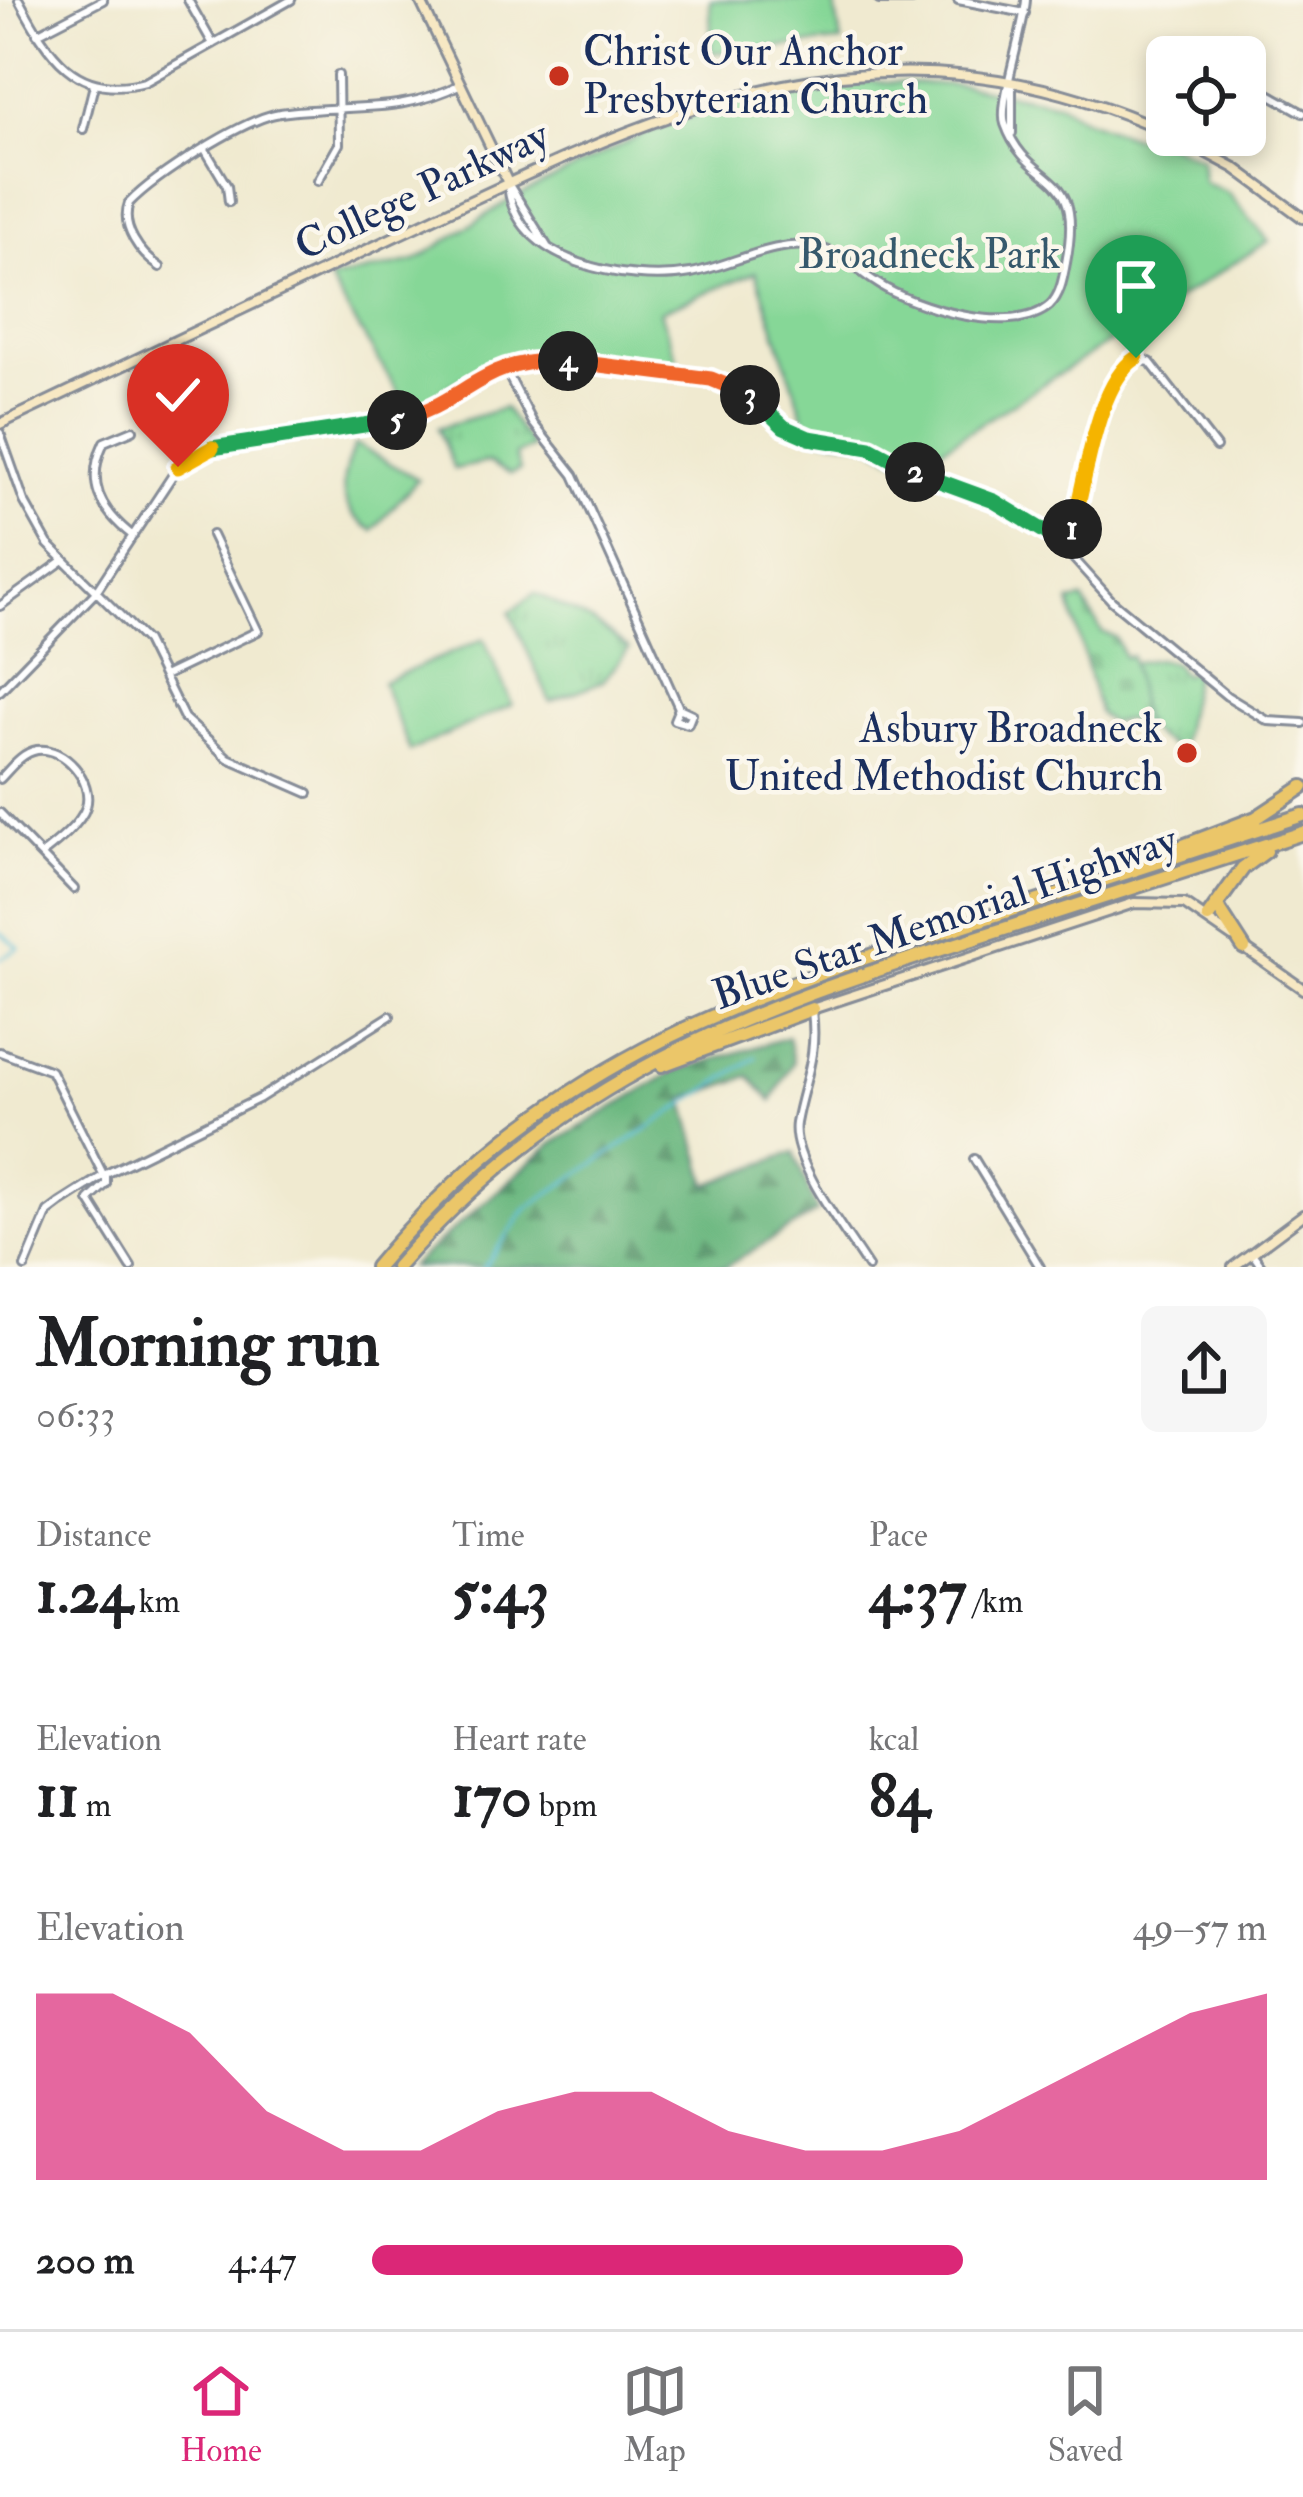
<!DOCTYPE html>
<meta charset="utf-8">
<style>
:root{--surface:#fff;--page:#f6f6f6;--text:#202124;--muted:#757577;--line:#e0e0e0;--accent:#db2777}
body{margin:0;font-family:"IM FELL Double Pica",serif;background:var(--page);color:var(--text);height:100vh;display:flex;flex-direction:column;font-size:45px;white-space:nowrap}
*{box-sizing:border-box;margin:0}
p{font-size:39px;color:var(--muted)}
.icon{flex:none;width:66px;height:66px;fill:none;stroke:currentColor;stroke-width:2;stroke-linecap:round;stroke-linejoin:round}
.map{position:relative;height:1267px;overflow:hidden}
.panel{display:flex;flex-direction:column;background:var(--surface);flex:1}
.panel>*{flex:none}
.tools{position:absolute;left:1146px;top:36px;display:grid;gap:24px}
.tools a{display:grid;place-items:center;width:120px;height:120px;border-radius:18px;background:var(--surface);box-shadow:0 6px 18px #0003;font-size:60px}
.pin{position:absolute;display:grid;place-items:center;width:102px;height:102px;color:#fff;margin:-123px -51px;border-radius:50% 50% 50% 0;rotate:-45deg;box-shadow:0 0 12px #0007}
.pin .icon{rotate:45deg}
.km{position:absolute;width:60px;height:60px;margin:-30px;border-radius:50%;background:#222;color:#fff;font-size:33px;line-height:60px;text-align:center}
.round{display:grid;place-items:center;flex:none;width:126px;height:126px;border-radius:18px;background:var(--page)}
.head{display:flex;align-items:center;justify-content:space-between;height:204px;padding:0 36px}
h1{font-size:66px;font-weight:700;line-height:90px}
.stats{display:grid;grid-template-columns:repeat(3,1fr);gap:18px;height:204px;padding:12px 36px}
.stats div{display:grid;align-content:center}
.stats b{font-size:60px;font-weight:700}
.stats small{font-size:33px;font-weight:400}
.stats p{font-size:33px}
.chart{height:336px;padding:24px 36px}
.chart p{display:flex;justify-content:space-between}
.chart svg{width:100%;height:216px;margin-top:12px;fill:var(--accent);opacity:.7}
ul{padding:0 36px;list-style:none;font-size:39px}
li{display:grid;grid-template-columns:192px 144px 1fr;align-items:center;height:90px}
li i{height:30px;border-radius:15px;background:var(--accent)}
.tab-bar{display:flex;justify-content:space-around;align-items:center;height:168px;border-top:3px solid var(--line);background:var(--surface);font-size:33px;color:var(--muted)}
.tab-bar a{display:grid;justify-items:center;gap:6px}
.tab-bar .current{color:var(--accent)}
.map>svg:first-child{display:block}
</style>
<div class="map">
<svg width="1303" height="1267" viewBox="0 0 1303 1267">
<defs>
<pattern id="grass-tufts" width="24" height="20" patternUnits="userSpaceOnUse" patternTransform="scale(3)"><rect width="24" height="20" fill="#86d797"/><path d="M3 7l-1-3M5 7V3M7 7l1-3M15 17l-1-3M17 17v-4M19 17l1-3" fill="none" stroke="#73b985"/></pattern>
<pattern id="forest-firs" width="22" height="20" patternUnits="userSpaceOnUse" patternTransform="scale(3)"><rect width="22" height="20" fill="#6cb880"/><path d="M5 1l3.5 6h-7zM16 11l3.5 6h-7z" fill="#58966c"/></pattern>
<pattern id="cemetery-stones" width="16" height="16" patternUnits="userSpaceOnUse" patternTransform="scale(3)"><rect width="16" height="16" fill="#86d797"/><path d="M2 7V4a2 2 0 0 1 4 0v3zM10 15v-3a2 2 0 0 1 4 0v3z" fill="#73b985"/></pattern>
</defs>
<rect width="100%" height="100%" fill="#fbf7ec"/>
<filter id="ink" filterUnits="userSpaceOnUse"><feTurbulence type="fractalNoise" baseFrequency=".00833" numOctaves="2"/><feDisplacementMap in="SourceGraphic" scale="24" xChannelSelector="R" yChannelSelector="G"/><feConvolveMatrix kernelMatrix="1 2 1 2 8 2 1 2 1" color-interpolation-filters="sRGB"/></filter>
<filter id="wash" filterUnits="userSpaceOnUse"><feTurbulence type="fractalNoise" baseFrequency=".004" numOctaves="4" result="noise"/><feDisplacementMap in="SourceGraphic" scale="48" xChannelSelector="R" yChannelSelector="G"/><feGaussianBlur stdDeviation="2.7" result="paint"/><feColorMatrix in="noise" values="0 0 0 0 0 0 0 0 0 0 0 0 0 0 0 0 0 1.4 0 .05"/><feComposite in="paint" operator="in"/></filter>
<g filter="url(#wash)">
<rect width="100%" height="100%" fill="#f0ead0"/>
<path fill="url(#grass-tufts)" stroke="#50837a" stroke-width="3" d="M504 408 532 447 515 455 520 470 510 474 488 462 454 469 438 428Z
M535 593 595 623 629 649 603 681 550 702 510 612Z
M1157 659 1174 663 1183 675 1195 670 1181 744 1175 747C1133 731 1139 703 1131 663Z"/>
<path fill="url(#forest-firs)" stroke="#44746f" stroke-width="3" d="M788 1037 793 1062 772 1101 749 1076 684 1099 708 1185 794 1152 817 1212 725 1267H410L552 1144 673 1072Z"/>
<path fill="url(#cemetery-stones)" stroke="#50837a" stroke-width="3" d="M1083 600 1102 632 1115 637 1124 657 1131 656 1143 725 1134 727 1128 719 1110 723 1099 714 1070 602Z"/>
<path fill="#86d797" stroke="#50837a" stroke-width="3" d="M710 0H834L841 42 711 53Z
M861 81 962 85 1059 103 1083 119 1133 137 1151 136 1201 159 1203 182 1228 193 1269 241 912 467 866 443 810 436 756 272 660 311 681 371 516 356 479 368 410 411 329 280 415 261 508 201 660 126 763 94Z
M355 444 418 479 373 530C335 510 339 478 355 444Z
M484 639 512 705 410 751 382 682Z"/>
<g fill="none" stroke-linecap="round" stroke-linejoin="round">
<path stroke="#59bdd7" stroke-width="3" d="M0 932 19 948 0 959
M484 1267 527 1208 756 1057"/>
</g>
</g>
<g filter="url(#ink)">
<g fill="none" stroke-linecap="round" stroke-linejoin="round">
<g stroke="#868c97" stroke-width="12">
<path id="street" d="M19 0C48 54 75 100 145 82L291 0
M188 0 213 44
M879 0H912
M958 0 1025 13
M37 34 103 0
M1182 57 1188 48 1203 57
M1245 90 1260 89 1303 113
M83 129 94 85
M1012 133V83
M206 151 227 186 229 202
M1209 154 1220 135
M318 181 339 144 338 75
M508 183C512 263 628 284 691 273 731 266 774 239 815 247 840 251 856 270 877 283 912 307 1014 338 1050 305 1061 294 1063 278 1066 263 1086 162 1029 192 1005 124 998 105 1024 29 1026 0
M508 183 547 246
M160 267C140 254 120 227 129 203 155 176 243 119 280 113 347 103 398 116 461 84
M503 365 533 423 574 475 679 708 674 720 688 724 692 714 679 708
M0 433 24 501 48 544 146 641 184 718 228 758 308 793
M133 536C100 510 85 483 104 442L133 430
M1067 545C1081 497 1095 384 1136 359L1150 362 1216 447
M0 606 61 562
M164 676 258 631 212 535
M0 691 95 593 178 467 199 452 423 414 487 372 528 359 711 379 739 387 788 428 870 448 924 476 994 501 1048 530 1112 601 1227 696 1268 721 1303 723
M0 779C11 768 21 753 37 750 64 746 94 781 86 807 81 824 55 844 41 855
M0 813 74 889
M812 1011C818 1058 804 1079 796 1123 790 1162 847 1233 868 1267
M0 1052 51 1071 103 1174
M974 1159 1040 1267
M106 1174V1184L89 1200 131 1267
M1252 1253 1262 1267
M25 1267 48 1212 60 1203 104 1175 260 1098 390 1016"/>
</g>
<g stroke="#868c97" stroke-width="14">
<path id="secondary" d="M420 0 508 183
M1173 135 1235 168 1303 218
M0 424C132 361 264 299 396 236 660 111 875 0 1167 132
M1243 947 1303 989
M812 1009 1134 903 1184 904 1232 937
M1233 1267 1303 1215"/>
</g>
<g stroke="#868c97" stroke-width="18">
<path id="highway" d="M1141 862 1256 818 1303 787
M1217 906 1244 948
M1208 917 1243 868 1266 851
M662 1065 812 1009
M376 1267C543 1067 725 1002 965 925 1078 888 1190 852 1303 815
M397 1267C565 1076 739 1013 973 939 1083 903 1193 869 1303 833"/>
</g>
<use href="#street" stroke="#fff" stroke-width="6"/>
<use href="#secondary" stroke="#f7e8c3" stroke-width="8"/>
<use href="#highway" stroke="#ebc669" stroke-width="12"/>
</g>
</g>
<g fill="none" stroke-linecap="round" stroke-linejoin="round" filter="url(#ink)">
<g stroke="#fff" stroke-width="24">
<path id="split-1" d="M1072 529C1086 482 1096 384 1136 358"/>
</g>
<g stroke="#fff" stroke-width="24">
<path id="split-2" d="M915 472 994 501 1067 545 1072 529"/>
</g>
<g stroke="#fff" stroke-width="24">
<path id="split-3" d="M750 395 784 427 809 438 870 448 915 472"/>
</g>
<g stroke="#fff" stroke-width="24">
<path id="split-4" d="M568 361 711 379 750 395"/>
</g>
<g stroke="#fff" stroke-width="24">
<path id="split-5" d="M397 420C469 403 479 356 568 361"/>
</g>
<g stroke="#fff" stroke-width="24">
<path id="split-6" d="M212 448 397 420"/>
</g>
<g stroke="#fff" stroke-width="24">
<path id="split-7" d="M178 467 212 448"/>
</g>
<use href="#split-1" stroke="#f5b400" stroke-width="15"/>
<use href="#split-2" stroke="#22a559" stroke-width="15"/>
<use href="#split-3" stroke="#22a559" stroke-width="15"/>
<use href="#split-4" stroke="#f0652b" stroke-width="15"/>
<use href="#split-5" stroke="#f0652b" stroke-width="15"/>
<use href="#split-6" stroke="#22a559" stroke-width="15"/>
<use href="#split-7" stroke="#f5b400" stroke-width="15"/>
</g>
<g fill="#c8321e" stroke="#fbf7ec" stroke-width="4.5">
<circle cx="559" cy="76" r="12"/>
<circle cx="1187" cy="753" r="12"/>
</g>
<g text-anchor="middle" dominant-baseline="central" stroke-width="9" stroke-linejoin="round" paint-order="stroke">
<g font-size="42" fill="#1b2f5e" stroke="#fbf7ec" text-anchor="start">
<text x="583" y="52">Christ Our Anchor<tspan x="583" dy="48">Presbyterian Church</tspan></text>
<text x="1163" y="729" text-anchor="end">Asbury Broadneck<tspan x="1163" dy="48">United Methodist Church</tspan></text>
</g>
<g font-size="42" fill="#1b2f5e" stroke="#fbf7ec">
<text transform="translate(422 191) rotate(-25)">College Parkway</text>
<text transform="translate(945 918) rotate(-19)">Blue Star Memorial Highway</text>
</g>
<g font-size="42" fill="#36596c" stroke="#fbf7ec">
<text x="929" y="255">Broadneck Park</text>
</g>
</g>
</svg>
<div class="tools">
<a><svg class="icon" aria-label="locate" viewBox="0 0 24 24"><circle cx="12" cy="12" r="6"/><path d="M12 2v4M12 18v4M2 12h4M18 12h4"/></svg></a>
</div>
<div class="pin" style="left:1136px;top:358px;background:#1e9e55"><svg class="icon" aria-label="arrive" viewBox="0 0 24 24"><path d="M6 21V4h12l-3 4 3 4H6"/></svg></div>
<div class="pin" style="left:178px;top:467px;background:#d93025"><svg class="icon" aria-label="check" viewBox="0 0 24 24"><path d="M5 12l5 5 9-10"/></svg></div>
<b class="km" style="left:1072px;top:529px">1</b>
<b class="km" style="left:915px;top:472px">2</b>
<b class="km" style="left:750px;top:395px">3</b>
<b class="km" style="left:568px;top:361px">4</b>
<b class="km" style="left:397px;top:420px">5</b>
</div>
<section class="panel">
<div class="head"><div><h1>Morning run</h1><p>06:33</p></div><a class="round"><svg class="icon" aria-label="share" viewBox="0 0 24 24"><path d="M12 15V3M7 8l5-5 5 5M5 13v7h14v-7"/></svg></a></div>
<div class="stats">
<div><p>Distance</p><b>1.24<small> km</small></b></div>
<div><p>Time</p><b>5:43</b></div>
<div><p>Pace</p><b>4:37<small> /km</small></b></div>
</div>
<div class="stats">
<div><p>Elevation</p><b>11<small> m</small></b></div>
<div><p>Heart rate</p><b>170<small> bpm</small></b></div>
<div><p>kcal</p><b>84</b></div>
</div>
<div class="chart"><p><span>Elevation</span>49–57 m</p>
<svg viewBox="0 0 160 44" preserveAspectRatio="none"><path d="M0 44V6L10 6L20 14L30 30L40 38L50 38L60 30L70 26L80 26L90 34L100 38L110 38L120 34L130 26L140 18L150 10L160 6V44z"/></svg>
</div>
<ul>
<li><b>200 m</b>4:47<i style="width:66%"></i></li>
</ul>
</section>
<nav class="tab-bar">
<a class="current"><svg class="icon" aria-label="home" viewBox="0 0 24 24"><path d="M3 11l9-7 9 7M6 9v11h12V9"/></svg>Home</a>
<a><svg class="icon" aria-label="map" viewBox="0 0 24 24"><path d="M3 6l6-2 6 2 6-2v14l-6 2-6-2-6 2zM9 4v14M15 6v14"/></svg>Map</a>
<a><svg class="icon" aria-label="saved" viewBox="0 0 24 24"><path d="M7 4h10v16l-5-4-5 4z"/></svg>Saved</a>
</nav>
